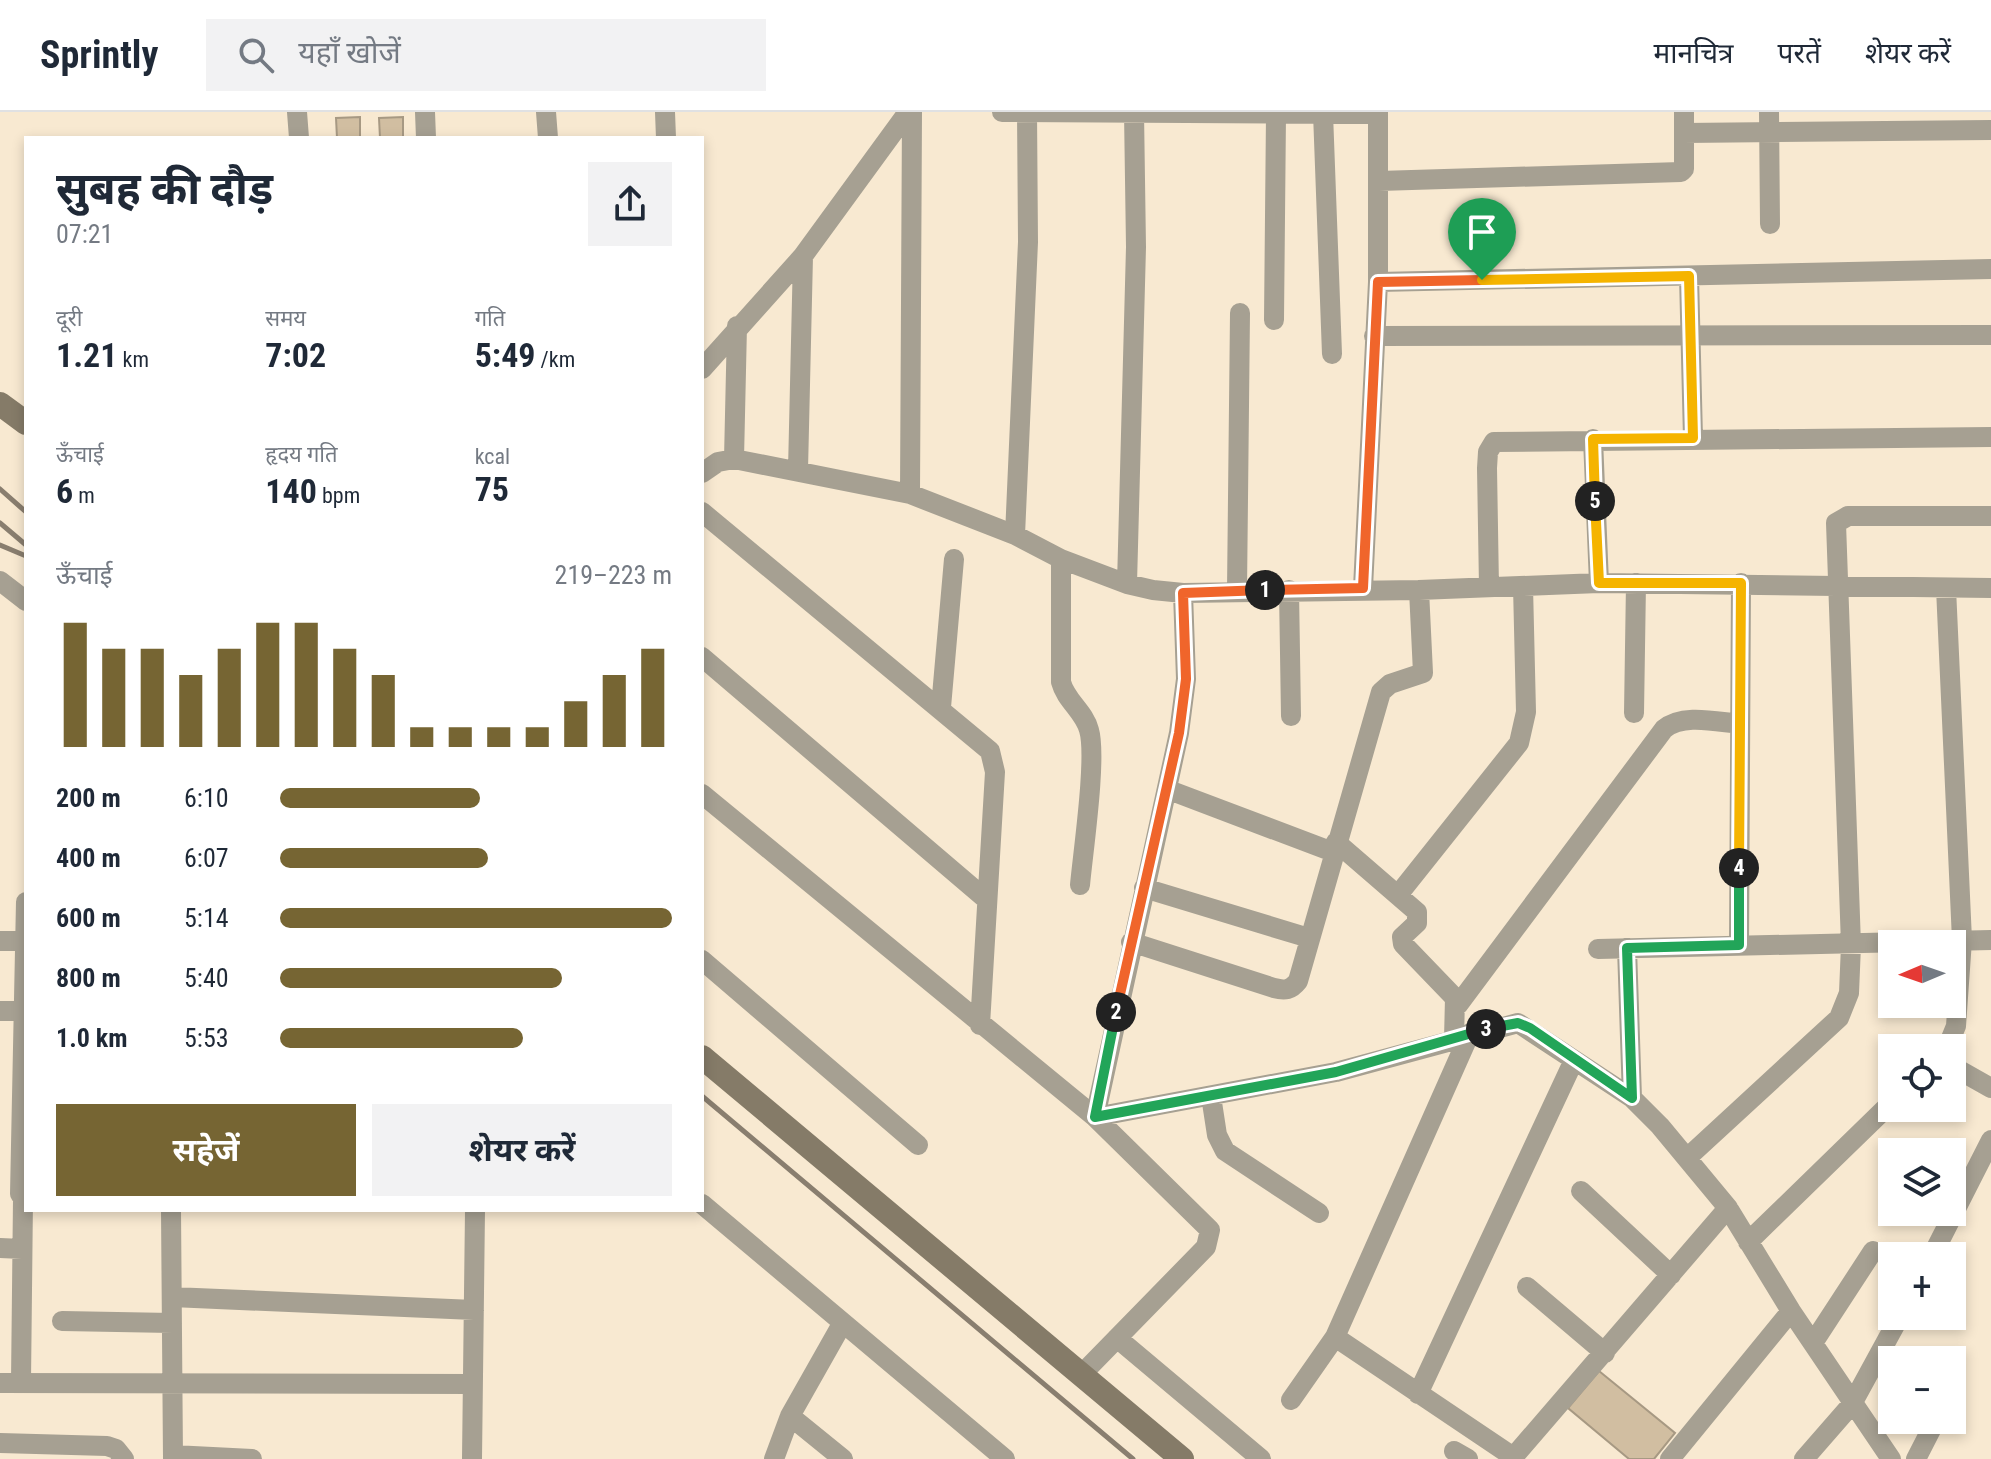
<!DOCTYPE html>
<html lang="hi">
<meta charset="utf-8">
<style>
:root{--surface:#fff;--page:#f2f2f3;--text:#1f2937;--muted:#747a83;--line:#e0e1e3;--accent:#766533}
body{margin:0;font-family:"Roboto Condensed","Noto Sans Devanagari",sans-serif;background:var(--page);color:var(--text);height:100vh;display:flex;flex-direction:column;font-size:30px;white-space:nowrap}
*{box-sizing:border-box;margin:0}
p{font-size:26px;color:var(--muted)}
.icon{flex:none;width:44px;height:44px;fill:none;stroke:currentColor;stroke-width:2;stroke-linecap:round;stroke-linejoin:round}
.map{position:relative;flex:1;overflow:hidden}
.sheet{position:absolute;left:24px;top:24px;width:680px;height:1076px;display:flex;flex-direction:column;background:var(--surface);border-radius:0px;box-shadow:0 4px 12px #0003}
.sheet>*{flex:none}
.needle{width:52px;rotate:268deg}
.buttons{position:absolute;left:1878px;top:818px;display:grid;gap:16px}
.buttons a{display:grid;place-items:center;width:88px;height:88px;border-radius:0px;background:var(--surface);box-shadow:0 4px 12px #0003;font-size:40px}
.pin{position:absolute;display:grid;place-items:center;width:68px;height:68px;color:#fff;margin:-82px -34px;border-radius:50% 50% 50% 0;rotate:-45deg;box-shadow:0 0 8px #0007}
.pin .icon{rotate:45deg}
.km{position:absolute;width:40px;height:40px;margin:-20px;border-radius:50%;background:#222;color:#fff;font-size:22px;line-height:40px;text-align:center}
.round{display:grid;place-items:center;flex:none;width:84px;height:84px;border-radius:0px;background:var(--page)}
.summary{display:flex;align-items:center;justify-content:space-between;height:136px;padding:0 32px}
h1{font-size:44px;font-weight:700;line-height:60px}
.stats{display:grid;grid-template-columns:repeat(3,1fr);gap:12px;height:136px;padding:8px 32px}
.stats div{display:grid;align-content:center}
.stats b{font-size:34px;font-weight:700}
.stats small{font-size:22px;font-weight:400}
.stats p{font-size:22px}
.chart{height:224px;padding:16px 32px}
.chart p{display:flex;justify-content:space-between}
.chart svg{width:100%;height:144px;margin-top:8px;stroke:var(--accent);stroke-width:6}
.cta{display:flex;gap:16px;margin-top:auto;padding:16px 32px}
.cta a{flex:1;height:92px;border-radius:0px;background:var(--accent);color:#fff;font-size:32px;font-weight:700;line-height:92px;text-align:center}
.cta a+a{background:var(--page);color:var(--text)}
ul{padding:0 32px;list-style:none;font-size:26px}
li{display:grid;grid-template-columns:128px 96px 1fr;align-items:center;height:60px}
li i{height:20px;border-radius:10px;background:var(--accent)}
header{display:flex;align-items:center;gap:48px;box-sizing:border-box;height:112px;padding:0 40px;background:var(--surface);border-bottom:2px solid var(--line)}
header strong{font-size:38px}
nav{display:flex;gap:44px;margin-inline-start:auto;font-size:28px}
.search{width:560px;height:72px;background:var(--page);display:flex;align-items:center;gap:20px;box-sizing:border-box;padding:0 28px;border-radius:0px;color:var(--muted);font-size:30px}
.map>svg:first-child{display:block}
</style>
<header>
<strong>Sprintly</strong>
<div class="search"><svg class="icon" aria-label="search" viewBox="0 0 24 24"><circle cx="10" cy="10" r="6"/><path d="M15 15l6 6"/></svg>यहाँ खोजें</div>
<nav><a>मानचित्र</a><a>परतें</a><a>शेयर करें</a></nav>
</header>
<div class="map">
<svg width="1991" height="1347" viewBox="0 0 1991 1347">
<rect width="100%" height="100%" fill="#f8e9d1"/>
<path fill="#d1bea1" stroke="#a79983" stroke-width="2" d="M360 5V26H337L336 6Z
M403 5V26H380L379 6Z
M1599 1259 1675 1321 1654 1347H1629L1568 1296Z"/>
<g fill="none" stroke-linecap="round" stroke-linejoin="round">
<path stroke="#a6a092" stroke-width="20" d="M297 0 299 26
M425 0 426 26
M546 0 548 26
M665 0 666 26
M1002 0 1378 2
M1769 0 1770 112
M1323 1 1332 242
M1684 21 1991 18
M1379 69 1681 60 1684 57V0
M1689 164 1693 326
M1378 170 1991 157
M1274 208 1276 2
M1374 224 1991 223
M702 257 803 144 908 0
M1593 327 1599 471
M734 347 737 214
M798 358 803 144
M702 361 718 350 734 347 910 382 1015 423 1061 447 1127 472 1153 478 1183 481 1419 478 1599 471 1991 476
M910 382 912 0
M702 400 990 639 995 660 980 913
M1015 423 1028 130 1027 0
M1061 447V570C1066 589 1084 599 1089 618 1097 645 1083 740 1080 773
M0 469 26 489
M1127 472 1136 135 1134 0
M1489 475 1487 356 1488 340 1494 330 1991 325
M1363 476 1378 170V0
M1946 476 1962 828 1956 914 1947 936
M1289 478 1291 604
M1237 479 1240 201
M1183 481 1186 567 1179 621 1095 1005 1336 960 1518 911 1632 986 1660 1014 1728 1096 1791 1199 1891 1347
M702 545 987 788
M941 595 954 447
M1634 601 1636 471
M1169 678 1333 740
M702 682 1095 1005 1210 1118 1206 1135 1081 1263
M1336 730 1417 800V811L1402 825 1403 832 1455 886 1454 927
M1144 776 1309 826
M1398 783 1519 631 1526 600 1523 474
M26 790 20 1082 26 1089
M0 829H26
M1131 830 1274 876C1285 879 1291 878 1298 869L1381 580 1390 572 1423 561 1419 478
M1739 833 1741 471
M1627 836 1632 986
M1598 837 1991 828
M702 848 918 1033
M1458 893 1664 617C1683 601 1717 610 1740 612
M0 899H26
M1952 954 1991 976
M1211 984 1217 1023 1225 1039 1319 1101
M1687 1046 1839 906 1849 881 1851 833 1836 411 1848 404H1991
M1581 1079 1671 1163
M702 1092 1005 1347
M171 1098 173 1347
M1748 1130 1892 990
M0 1136 22 1137
M1932 1144 1991 1028
M1527 1175 1605 1241
M172 1185 474 1198
M62 1209 172 1211
M1335 1225 1509 1342H1516L1728 1096
M1117 1226 1261 1347
M1813 1231 1873 1139
M21 1270 23 1087
M0 1271 473 1272
M1418 1282 1574 948
M1291 1288 1335 1225 1470 921
M790 1304 843 1347
M0 1331 107 1334 116 1337 124 1347
M1454 1339 1468 1347
M173 1343 252 1347
M472 1347 475 1098
M774 1347 790 1304 842 1212
M1670 1347 1791 1199
M1804 1347 1852 1292 1900 1204
M1916 1347 1936 1308"/>
<path stroke="#857b68" stroke-width="24" d="M0 292 26 311
M702 945 1182 1347"/>
<path stroke="#897e6f" stroke-width="5" d="M0 377 26 400
M0 411 26 433
M0 433 26 444
M702 984 1133 1347"/>
</g>
<g fill="none" stroke-linecap="round" stroke-linejoin="round">
<g stroke="#fff" stroke-width="16">
<path id="split-1" d="M1265 478 1363 476 1378 170 1482 168"/>
</g>
<g stroke="#fff" stroke-width="16">
<path id="split-2" d="M1116 900 1179 621 1186 567 1183 481 1265 478"/>
</g>
<g stroke="#fff" stroke-width="16">
<path id="split-3" d="M1116 900 1095 1005 1336 960 1486 917"/>
</g>
<g stroke="#fff" stroke-width="16">
<path id="split-4" d="M1486 917 1518 911 1530 916 1632 986 1627 836 1739 833V756"/>
</g>
<g stroke="#fff" stroke-width="16">
<path id="split-5" d="M1595 389 1599 471H1741L1739 756"/>
</g>
<g stroke="#fff" stroke-width="16">
<path id="split-6" d="M1482 168 1689 164 1693 326 1593 327 1595 389"/>
</g>
<use href="#split-1" stroke="#f0652b" stroke-width="10"/>
<use href="#split-2" stroke="#f0652b" stroke-width="10"/>
<use href="#split-3" stroke="#22a559" stroke-width="10"/>
<use href="#split-4" stroke="#22a559" stroke-width="10"/>
<use href="#split-5" stroke="#f5b400" stroke-width="10"/>
<use href="#split-6" stroke="#f5b400" stroke-width="10"/>
</g>
</svg>
<div class="buttons">
<a><svg class="needle" viewBox="-14 -14 28 28"><path d="M0-13l5 13h-10z" fill="#e53935"/><path d="M0 13l5-13h-10z" fill="#747a83"/></svg></a>
<a><svg class="icon" aria-label="locate" viewBox="0 0 24 24"><circle cx="12" cy="12" r="6"/><path d="M12 2v4M12 18v4M2 12h4M18 12h4"/></svg></a>
<a><svg class="icon" aria-label="layers" viewBox="0 0 24 24"><path d="M12 4l9 5-9 5-9-5zM3 14l9 5 9-5"/></svg></a>
<a>+</a>
<a>−</a>
</div>
<div class="pin" style="left:1482px;top:168px;background:#1e9e55"><svg class="icon" aria-label="arrive" viewBox="0 0 24 24"><path d="M6 21V4h12l-3 4 3 4H6"/></svg></div>
<b class="km" style="left:1265px;top:478px">1</b>
<b class="km" style="left:1116px;top:900px">2</b>
<b class="km" style="left:1486px;top:917px">3</b>
<b class="km" style="left:1739px;top:756px">4</b>
<b class="km" style="left:1595px;top:389px">5</b>
<section class="sheet">
<div class="summary"><div><h1>सुबह की दौड़</h1><p>07:21</p></div><a class="round"><svg class="icon" aria-label="share" viewBox="0 0 24 24"><path d="M12 15V3M7 8l5-5 5 5M5 13v7h14v-7"/></svg></a></div>
<div class="stats">
<div><p>दूरी</p><b>1.21<small> km</small></b></div>
<div><p>समय</p><b>7:02</b></div>
<div><p>गति</p><b>5:49<small> /km</small></b></div>
</div>
<div class="stats">
<div><p>ऊँचाई</p><b>6<small> m</small></b></div>
<div><p>हृदय गति</p><b>140<small> bpm</small></b></div>
<div><p>kcal</p><b>75</b></div>
</div>
<div class="chart"><p><span>ऊँचाई</span>219–223 m</p>
<svg viewBox="0 0 160 44" preserveAspectRatio="none"><path d="M5 44V6M15 44V14M25 44V14M35 44V22M45 44V14M55 44V6M65 44V6M75 44V14M85 44V22M95 44V38M105 44V38M115 44V38M125 44V38M135 44V30M145 44V22M155 44V14"/></svg>
</div>
<ul>
<li><b>200 m</b>6:10<i style="width:51%"></i></li>
<li><b>400 m</b>6:07<i style="width:53%"></i></li>
<li><b>600 m</b>5:14<i style="width:100%"></i></li>
<li><b>800 m</b>5:40<i style="width:72%"></i></li>
<li><b>1.0 km</b>5:53<i style="width:62%"></i></li>
</ul>
<div class="cta"><a>सहेजें</a><a>शेयर करें</a></div>
</section>
</div>
